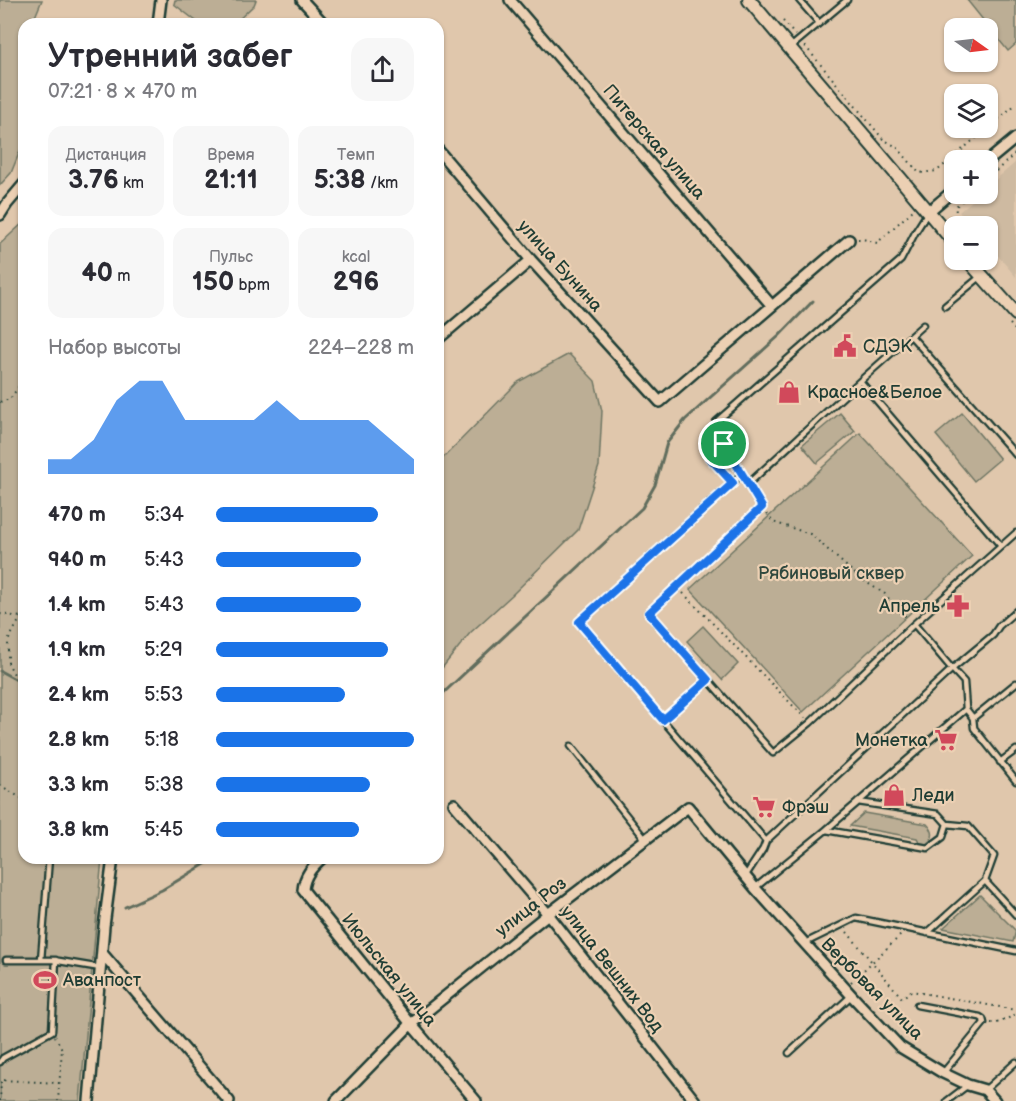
<!DOCTYPE html>
<html lang="ru">
<meta charset="utf-8">
<style>
:root{--surface:#fff;--page:#f7f7f7;--text:#2b2b33;--muted:#7c7c81;--accent:#1a73e8}
body{margin:0;font-family:"Balsamiq Sans",sans-serif;background:var(--page);color:var(--text);height:100vh;display:flex;flex-direction:column;font-size:22px;white-space:nowrap}
*{box-sizing:border-box;margin:0}
p{font-size:20px;color:var(--muted)}
.icon{flex:none;width:33px;height:33px;fill:none;stroke:currentColor;stroke-width:2;stroke-linecap:round;stroke-linejoin:round}
.map{position:relative;flex:1;overflow:hidden}
.drawer{position:absolute;left:18px;top:18px;width:426px;height:846px;display:flex;flex-direction:column;background:var(--surface);border-radius:18px;box-shadow:0 2px 4px #0004}
.drawer>*{flex:none}
.needle{width:39px;rotate:104deg}
.buttons{position:absolute;left:944px;top:18px;display:grid;gap:12px}
.buttons a{display:grid;place-items:center;width:54px;height:54px;border-radius:12px;background:var(--surface);box-shadow:0 2px 4px #0004;font-size:30px}
.pin{position:absolute;display:grid;place-items:center;width:51px;height:51px;color:#fff;margin:-26px;border:3px solid #fff;border-radius:50%;box-shadow:0 2px 6px #0007}
.round{display:grid;place-items:center;flex:none;width:63px;height:63px;border-radius:18px;background:var(--page)}
.summary{display:flex;align-items:center;justify-content:space-between;height:102px;padding:0 30px}
h1{font-size:33px;font-weight:700;line-height:45px}
.stats{display:grid;grid-template-columns:repeat(3,1fr);gap:9px;height:102px;padding:6px 30px}
.stats div{display:grid;align-content:center;border-radius:15px;background:var(--page);text-align:center}
.stats b{font-size:26px;font-weight:700}
.stats small{font-size:16px;font-weight:400}
.stats p{font-size:16px}
.chart{height:168px;padding:12px 30px}
.chart p{display:flex;justify-content:space-between}
.chart svg{width:100%;height:108px;margin-top:6px;fill:var(--accent);opacity:.7}
ul{padding:0 30px;list-style:none;font-size:20px}
li{display:grid;grid-template-columns:96px 72px 1fr;align-items:center;height:45px}
li i{height:15px;border-radius:8px;background:var(--accent)}
.map>svg:first-child{display:block}
</style>
<div class="map">
<svg width="1016" height="1101" viewBox="0 0 1016 1101">
<rect width="100%" height="100%" fill="#e0c7ac"/>
<filter id="ink" filterUnits="userSpaceOnUse"><feTurbulence type="fractalNoise" baseFrequency=".0167" numOctaves="2"/><feDisplacementMap in="SourceGraphic" scale="12" xChannelSelector="R" yChannelSelector="G"/><feConvolveMatrix kernelMatrix="1 2 1 2 8 2 1 2 1" color-interpolation-filters="sRGB"/></filter>
<g filter="url(#ink)">
<path fill="#cebaa1" d="M1016 162V277L987 243V226H972L959 212 980 194H987V187Z"/>
<path fill="#bcae95" stroke="#6e7664" stroke-width="1.5" d="M0 0H42L32 24H24V146H22L11 173 0 185Z
M175 0H256L254 5 234 24H200L174 4Z
M967 0H1016V44L1008 51Z
M24 222V858H102L80 1101H0V244Z
M569 354 595 381 602 411 599 466 578 530 512 595 470 633 438 673V463L518 382Z
M840 413 855 431 817 463 802 445Z
M962 413 1000 459 974 481 936 435Z
M860 433 972 556 803 712 690 589Z
M703 626 738 664 722 680 687 641Z
M864 813 927 824C934 831 935 838 926 844L920 843 917 838 850 826Z
M980 895 1016 931 1013 942 943 928Z"/>
<g fill="none" stroke-linecap="round" stroke-linejoin="round">
<path stroke="#616d5d" stroke-width="3" d="M0 671 24 684
M438 698 642 508 655 485 667 443 685 420 779 336 813 301
M125 907 162 890 215 858"/>
<g stroke="#1f3d34" stroke-width="9">
<path id="lane" d="M799 0 819 23
M792 46 847 0
M945 306 980 277
M911 336 1016 455
M860 381 1001 546
M724 444 742 474
M733 483 709 457 724 444 716 422 901 260 916 231 928 212
M748 484 860 381 923 325
M1016 611 999 626 993 635 952 669 964 682 966 709 973 718 974 728 1016 781
M914 624 952 669 766 841 579 622 742 474 762 507 649 613 773 753 810 723 914 624 1016 533
M973 718 1016 683
M571 746 646 840
M1000 762 1016 750
M947 824 968 826 994 856 985 881 1016 915
M826 830 928 848 943 837 947 824 938 814 858 802
M746 875 763 849 766 841
M755 888 826 830 966 709
M927 933 985 881
M805 943 856 918 1016 951
M6 960H42
M53 960 101 968
M917 1005 980 1017 983 1019 984 1023 943 1073
M789 1053 851 996
M0 1062 3 1058 52 1031 56 960H41L49 858
M985 1090 1016 1062
M947 1101 968 1085"/>
</g>
<g stroke="#1f3d34" stroke-width="14">
<path id="street" d="M302 0 324 24
M510 0 772 306
M158 24 161 0
M438 150 531 260 660 402 849 240
M987 162 1016 138
M928 212 954 190
M0 215 7 204 24 184
M438 339 531 260
M454 804 548 914 695 1101
M322 858C312 867 304 876 303 890L411 1024 476 1101
M102 953 229 1101
M89 1101 104 926 113 858
M336 1101 411 1024 548 914 688 807 755 888 852 996 900 1047 943 1073 968 1085 985 1090 995 1101"/>
</g>
<g stroke="#1f3d34" stroke-width="16">
<path id="secondary" d="M749 0 954 242
M968 260 1016 314"/>
</g>
<path stroke="#1f3d34" stroke-width="2" stroke-dasharray="1.5 4.5" stroke-linecap="butt" d="M783 21 795 35
M805 46 883 139 897 147 919 173 937 171 1016 104
M987 179 1016 153
M955 223 956 206 970 194
M858 239H863L877 243 913 210
M1010 324 1016 331
M0 402 10 399 24 379
M767 514 773 522 810 534 861 579 885 594 898 610 909 619
M683 593 805 718
M0 614 21 617 24 610
M21 617 8 641V663L24 693
M668 716 704 684
M0 785 24 800
M847 932 902 998 911 991 1016 1010
M851 982 901 935
M991 1023C1000 1024 1008 1018 1016 1014
M55 1036 62 1049 58 1101
M0 1101 1 1080 59 1083"/>
<use href="#lane" stroke="#ecd0b3" stroke-width="4.5"/>
<use href="#street" stroke="#ecd0b3" stroke-width="9"/>
<use href="#secondary" stroke="#ecd0b3" stroke-width="12"/>
</g>
</g>
<g fill="none" stroke-linecap="round" stroke-linejoin="round" filter="url(#ink)">
<g stroke="#fff" stroke-width="12">
<path id="route" d="M724 444 762 507 649 613 708 680 663 720 579 622 733 483 709 457Z"/>
</g>
<use href="#route" stroke="#1a73e8" stroke-width="8"/>
</g>
<defs>
<g id="civic-bare" transform="scale(1.8)"><path d="M-.6-6.5H3V-4.5H.6V-3L4-1V1h2V6H-6V1h2V-1L-.6-3ZM-1.2 2.5V6h2.4V2.5Z" fill="#d1495b" stroke="#ecd0b3" stroke-width="2.5" paint-order="stroke"/></g>
<g id="shop-bare" transform="scale(1.8)"><path d="M-5-2.5h2.3a2.7 3.5 0 0 1 5.4 0H5L5.5 6h-11ZM-1.5-2.5h3a1.5 2.3 0 0 0-3 0Z" fill="#d1495b" stroke="#ecd0b3" stroke-width="2.5" paint-order="stroke"/></g>
<g id="pharmacy-bare" transform="scale(1.8)"><path d="M-2-6h4v4h4v4h-4v4h-4v-4h-4v-4h4Z" fill="#d1495b" stroke="#ecd0b3" stroke-width="2.5" paint-order="stroke"/></g>
<g id="supermarket-bare" transform="scale(1.8)"><path d="M-6-5.5h2.5l.6 2H6L4.5 2H-2.5L-4.4-4H-6ZM-1.5 3.2a1.3 1.3 0 1 0 .1 0ZM3 3.2a1.3 1.3 0 1 0 .1 0Z" fill="#d1495b" stroke="#ecd0b3" stroke-width="2.5" paint-order="stroke"/></g>
<g id="stadium-bare" transform="scale(1.8)"><path d="M0-5a6.5 5 0 1 0 0 10a6.5 5 0 1 0 0-10ZM-3.5-1.8h7v3.6h-7Z" fill="#d1495b" stroke="#ecd0b3" stroke-width="2.5" paint-order="stroke"/></g>
</defs>
<g fill-rule="evenodd">
<use href="#civic-bare" x="845" y="346"/>
<use href="#shop-bare" x="789" y="392"/>
<use href="#pharmacy-bare" x="958" y="606"/>
<use href="#supermarket-bare" x="946" y="740"/>
<use href="#shop-bare" x="894" y="795"/>
<use href="#supermarket-bare" x="764" y="807"/>
<use href="#stadium-bare" x="45" y="980"/>
</g>
<g text-anchor="middle" dominant-baseline="central" stroke-width="4.5" stroke-linejoin="round" paint-order="stroke">
<g font-size="18" fill="#1f3d34" stroke="#ecd0b3">
<text transform="translate(654 142) rotate(49)">Питерская улица</text>
<text transform="translate(560 266) rotate(48)">улица Бунина</text>
<text transform="translate(531 907) rotate(-38)">улица Роз</text>
<text transform="translate(612 969) rotate(52)">улица Вешних Вод</text>
<text transform="translate(389 970) rotate(51)">Июльская улица</text>
<text transform="translate(872 989) rotate(45)">Вербовая улица</text>
</g>
<g font-size="18" fill="#1f3d34" stroke="#ecd0b3" text-anchor="start">
<text x="863" y="346">СДЭК</text>
<text x="807" y="392">Красное&amp;Белое</text>
<text x="940" y="606" text-anchor="end">Апрель</text>
<text x="928" y="740" text-anchor="end">Монетка</text>
<text x="912" y="795">Леди</text>
<text x="782" y="807">Фрэш</text>
<text x="63" y="980">Аванпост</text>
</g>
<g font-size="18" fill="#2f483e" stroke="#ecd0b3">
<text x="831" y="573">Рябиновый сквер</text>
</g>
</g>
</svg>
<div class="buttons">
<a><svg class="needle" viewBox="-14 -14 28 28"><path d="M0-13l5 13h-10z" fill="#e53935"/><path d="M0 13l5-13h-10z" fill="#7c7c81"/></svg></a>
<a><svg class="icon" aria-label="layers" viewBox="0 0 24 24"><path d="M12 4l9 5-9 5-9-5zM3 14l9 5 9-5"/></svg></a>
<a>+</a>
<a>−</a>
</div>
<div class="pin" style="left:724px;top:444px;background:#1e9e55"><svg class="icon" aria-label="arrive" viewBox="0 0 24 24"><path d="M6 21V4h12l-3 4 3 4H6"/></svg></div>
<section class="drawer">
<div class="summary"><div><h1>Утренний забег</h1><p>07:21 · 8 × 470 m</p></div><a class="round"><svg class="icon" aria-label="share" viewBox="0 0 24 24"><path d="M12 15V3M7 8l5-5 5 5M5 13v7h14v-7"/></svg></a></div>
<div class="stats">
<div><p>Дистанция</p><b>3.76<small> km</small></b></div>
<div><p>Время</p><b>21:11</b></div>
<div><p>Темп</p><b>5:38<small> /km</small></b></div>
</div>
<div class="stats">
<div><b>40<small> m</small></b></div>
<div><p>Пульс</p><b>150<small> bpm</small></b></div>
<div><p>kcal</p><b>296</b></div>
</div>
<div class="chart"><p><span>Набор высоты</span>224–228 m</p>
<svg viewBox="0 0 160 44" preserveAspectRatio="none"><path d="M0 44V38L10 38L20 30L30 14L40 6L50 6L60 22L70 22L80 22L90 22L100 14L110 22L120 22L130 22L140 22L150 30L160 38V44z"/></svg>
</div>
<ul>
<li><b>470 m</b>5:34<i style="width:82%"></i></li>
<li><b>940 m</b>5:43<i style="width:73%"></i></li>
<li><b>1.4 km</b>5:43<i style="width:73%"></i></li>
<li><b>1.9 km</b>5:29<i style="width:87%"></i></li>
<li><b>2.4 km</b>5:53<i style="width:65%"></i></li>
<li><b>2.8 km</b>5:18<i style="width:100%"></i></li>
<li><b>3.3 km</b>5:38<i style="width:78%"></i></li>
<li><b>3.8 km</b>5:45<i style="width:72%"></i></li>
</ul>
</section>
</div>
